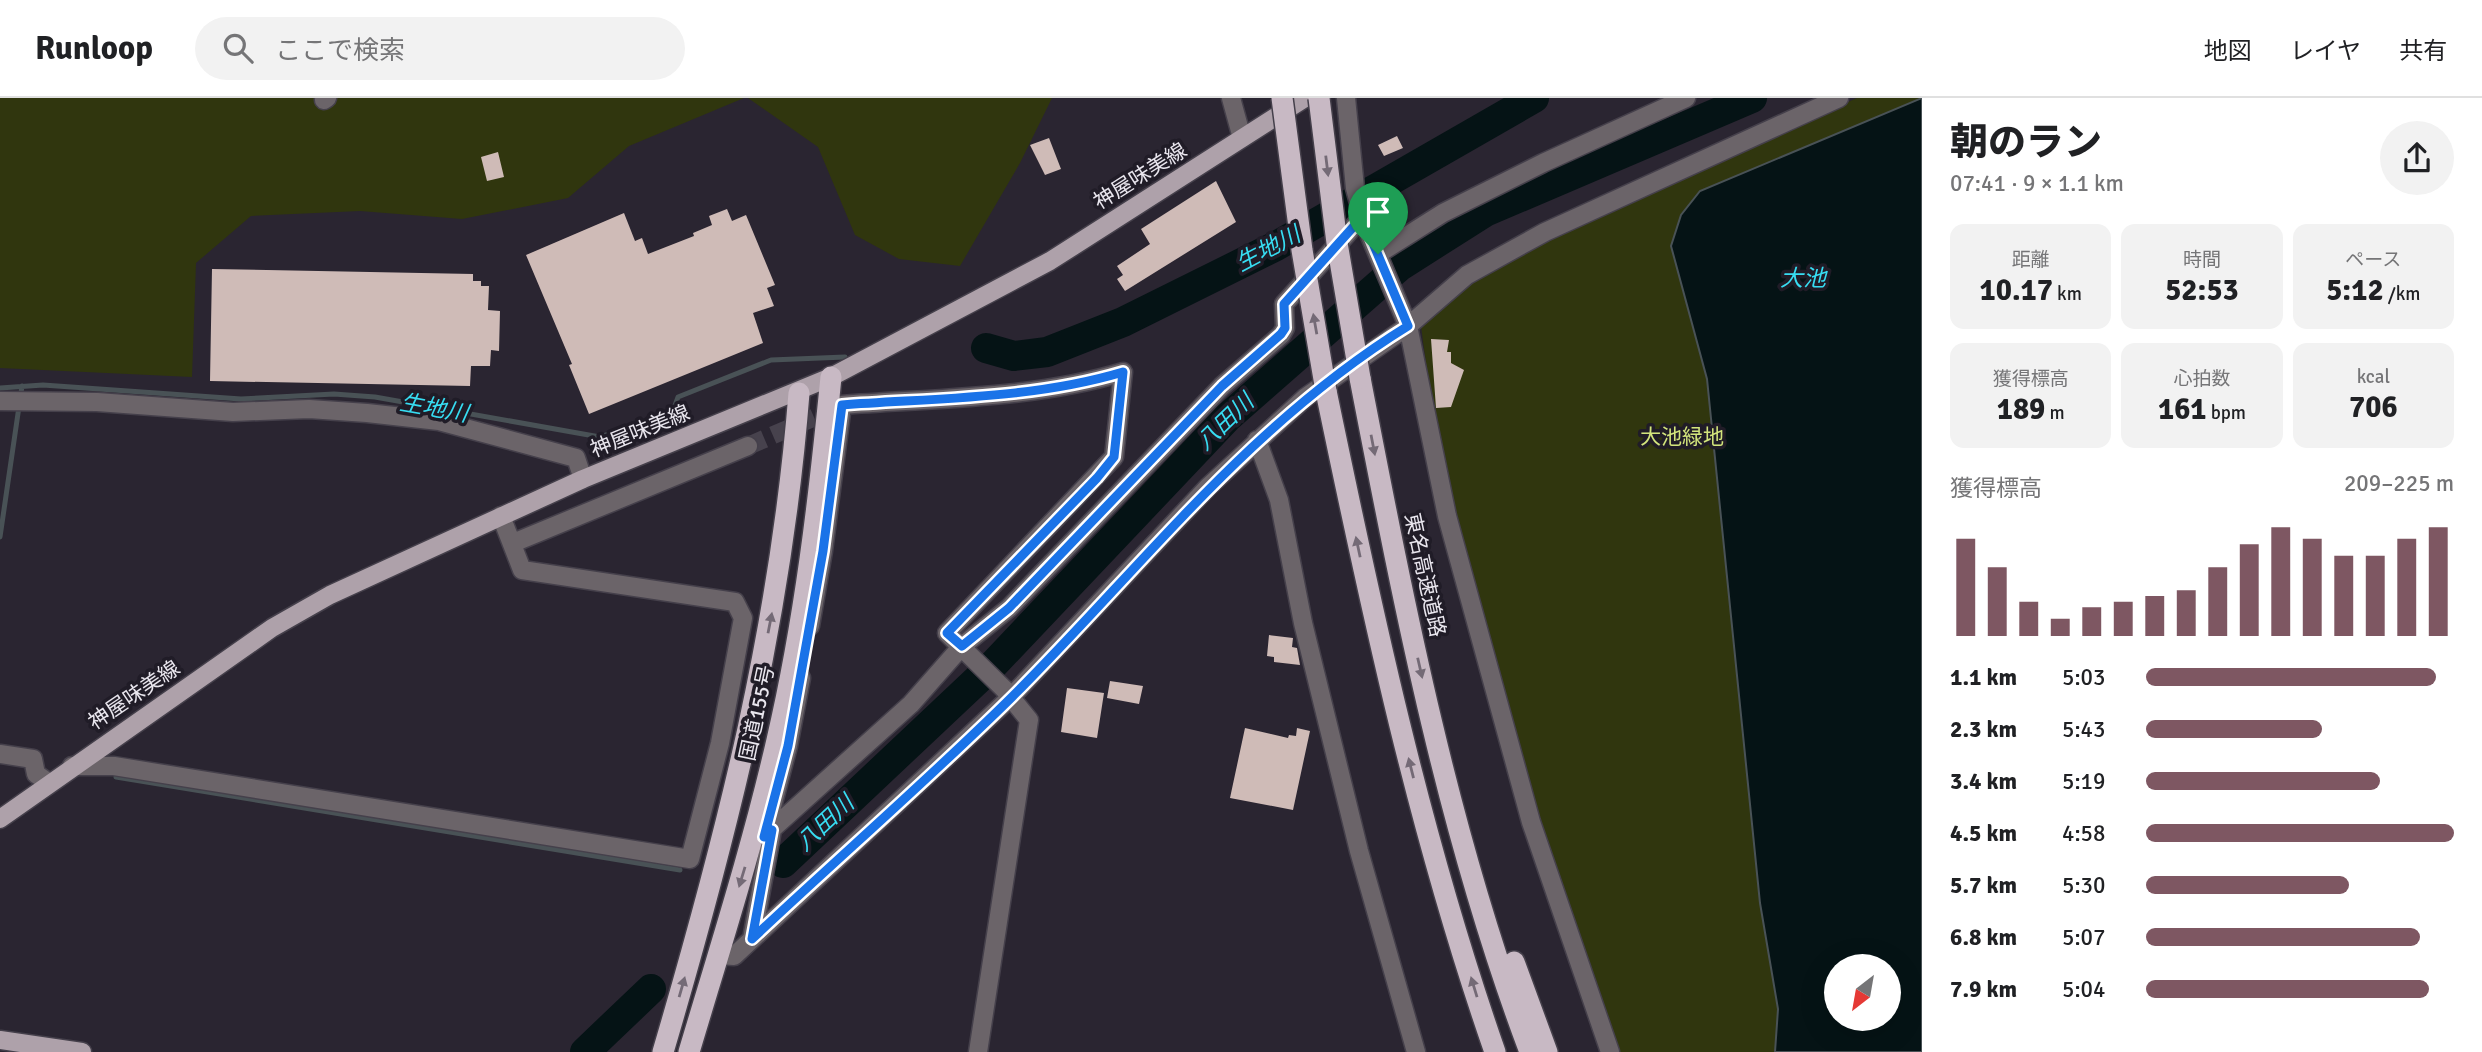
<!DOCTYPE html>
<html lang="ja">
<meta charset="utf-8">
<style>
:root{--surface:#fff;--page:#f2f2f2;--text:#202124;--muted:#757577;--line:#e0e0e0;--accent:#7e5762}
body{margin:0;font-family:Signika,"Noto Sans JP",sans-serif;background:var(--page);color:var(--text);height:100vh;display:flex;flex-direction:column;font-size:26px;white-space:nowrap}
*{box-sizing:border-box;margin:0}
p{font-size:23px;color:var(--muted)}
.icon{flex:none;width:38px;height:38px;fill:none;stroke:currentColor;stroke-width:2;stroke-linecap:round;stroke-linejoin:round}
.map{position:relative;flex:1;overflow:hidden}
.side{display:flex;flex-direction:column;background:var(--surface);width:560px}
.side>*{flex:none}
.needle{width:46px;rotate:211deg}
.fabs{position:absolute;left:1824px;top:856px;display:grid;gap:14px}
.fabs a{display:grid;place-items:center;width:77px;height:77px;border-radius:50%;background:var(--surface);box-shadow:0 7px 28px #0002;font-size:35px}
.pin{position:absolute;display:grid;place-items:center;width:60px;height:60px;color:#fff;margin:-72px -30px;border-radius:50% 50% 50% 0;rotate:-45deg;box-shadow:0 0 7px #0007}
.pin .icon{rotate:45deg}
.round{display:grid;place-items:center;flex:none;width:74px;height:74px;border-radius:37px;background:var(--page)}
.head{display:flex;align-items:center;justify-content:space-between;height:119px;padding:0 28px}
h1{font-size:38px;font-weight:800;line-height:52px}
.metrics{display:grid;grid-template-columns:repeat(3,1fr);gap:10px;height:119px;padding:7px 28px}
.metrics div{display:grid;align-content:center;border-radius:14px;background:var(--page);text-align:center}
.metrics b{font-size:30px;font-weight:800}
.metrics small{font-size:19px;font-weight:400}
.metrics p{font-size:19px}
.chart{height:196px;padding:14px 28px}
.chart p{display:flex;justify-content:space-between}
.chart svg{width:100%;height:126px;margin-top:7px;stroke:var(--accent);stroke-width:6}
ul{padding:0 28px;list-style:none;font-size:23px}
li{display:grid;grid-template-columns:112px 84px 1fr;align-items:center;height:52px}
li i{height:18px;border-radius:9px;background:var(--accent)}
header{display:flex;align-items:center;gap:42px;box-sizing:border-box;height:98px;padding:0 35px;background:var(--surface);border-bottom:2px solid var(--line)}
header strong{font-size:33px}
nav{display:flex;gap:38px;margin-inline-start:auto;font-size:24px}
.search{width:490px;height:63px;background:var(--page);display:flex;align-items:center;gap:18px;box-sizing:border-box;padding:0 24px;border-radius:38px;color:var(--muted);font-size:26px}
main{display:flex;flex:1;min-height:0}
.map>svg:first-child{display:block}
</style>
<header>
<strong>Runloop</strong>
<div class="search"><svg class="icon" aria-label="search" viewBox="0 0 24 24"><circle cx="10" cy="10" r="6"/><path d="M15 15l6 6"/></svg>ここで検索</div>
<nav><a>地図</a><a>レイヤ</a><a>共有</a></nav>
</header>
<main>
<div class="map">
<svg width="1922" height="954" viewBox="0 0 1922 954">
<rect width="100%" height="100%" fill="#2a2531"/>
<path fill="#30360e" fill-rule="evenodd" d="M0 0H744L629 48 568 100 462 121 360 113 251 118 196 165 192 279 0 270Z
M748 0H1052L1020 65 960 168 899 161 855 137 818 49Z
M1857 0H1922V954H1618C1535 715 1451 472 1420 220L1470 181 1639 96ZM1836 868H1888V920H1836Z"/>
<path fill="#051315" stroke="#495256" stroke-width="2" fill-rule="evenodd" d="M1922 0V954H1775L1778 911 1760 805 1707 281 1671 148 1681 117 1700 93ZM1836 868H1888V920H1836Z"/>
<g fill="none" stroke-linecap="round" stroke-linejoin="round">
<path stroke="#495256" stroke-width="5" d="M0 290 43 287 241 301 334 296 375 299 600 339 673 313 678 299 771 262 845 259
M0 439 22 288
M116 679 680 772"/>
<path stroke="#051315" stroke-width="30" d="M986 250 1014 258 1047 254 1123 224 1276 148 1534 0
M783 765 992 568 1228 319 1400 168 1485 114 1752 0
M585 954 651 891"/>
</g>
<path fill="#cfbbb7" d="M1397 38 1403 50 1384 58 1378 47Z
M1049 40 1061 71 1045 77 1030 47Z
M498 54 504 79 487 83 481 59Z
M1216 83 1236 124 1125 193 1117 181 1123 177 1117 168 1150 146 1141 131Z
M727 111 732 123 746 117 775 187 767 190 774 208 753 215 763 245 589 316 569 267 572 266 526 157 624 115 635 143 642 140 648 156 694 138 693 135 712 127 709 118Z
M212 171 473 176V183H481V188H489L488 212 500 213 499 253 491 252 490 268H471L470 288 210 283Z
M1431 241 1449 242 1447 254H1451V265L1464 272 1451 309 1436 310Z
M1269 537 1293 540 1292 549 1297 550 1300 567 1274 564V559L1267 558Z
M1110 583 1143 588 1139 606 1107 600Z
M1067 590 1104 595 1097 640 1061 634Z
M1245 630 1288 640 1289 637 1296 638 1297 630 1310 633 1293 712 1230 700Z"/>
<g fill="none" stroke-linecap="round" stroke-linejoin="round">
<path stroke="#47424d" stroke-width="18" stroke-dasharray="18 9" stroke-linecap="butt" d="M748 348 836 310"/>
<g stroke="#45404b" stroke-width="21">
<path id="minor" d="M1231 0 1242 40
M1346 0 1355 90 1364 124 1408 228 1447 418 1531 724 1610 954
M324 2 327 0
M1378 156 1443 115 1543 65 1686 0
M0 303 97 304 233 314 309 311 367 315 439 323 576 360 583 381
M1257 342 1279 402 1303 525 1359 753 1416 954
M513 445 748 348
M810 528 823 453 842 307C936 300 1033 301 1123 274L1114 359 947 535 1004 591 1029 622 978 954
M0 656 33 661 36 676 49 685
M72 668H114L690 761 720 645 743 520 735 504 522 472 501 418
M764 739 788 648 801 580
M762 740 911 606 962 548 1009 510 1222 288 1281 237 1285 230 1284 206 1355 127 1364 124
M752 841 772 732
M718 857 734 858 1011 599 1208 389 1306 299 1408 228 1467 177 1545 134 1839 0"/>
</g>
<g stroke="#45404b" stroke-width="21">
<path id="major" d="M0 721 272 530 330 497 583 381 831 279 1050 163 1305 0
M0 942 82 954"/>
</g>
<g stroke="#45404b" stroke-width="24">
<path id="highway" d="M1360 280C1404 507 1448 737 1530 954
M1326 293C1372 515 1420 739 1495 954
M1514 864 1547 954
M663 954C728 733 781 525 799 295
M689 954C720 850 753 747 777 642 805 522 819 401 831 279"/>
</g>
<use href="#minor" stroke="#6b6469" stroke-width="18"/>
<use href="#major" stroke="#aea1aa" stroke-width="18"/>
<use href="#highway" stroke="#c8b9c4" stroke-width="21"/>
<g stroke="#45404b" stroke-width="24" stroke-linecap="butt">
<path id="highway-bridge" d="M1282 0 1302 152 1326 293
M1319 0 1337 145 1360 280"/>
</g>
<use href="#highway-bridge" stroke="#c8b9c4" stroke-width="21"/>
</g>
<defs><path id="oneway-solid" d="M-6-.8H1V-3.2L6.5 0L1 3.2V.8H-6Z" transform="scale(1.75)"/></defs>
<g fill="#746a76">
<use href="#oneway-solid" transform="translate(1327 68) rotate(83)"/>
<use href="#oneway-solid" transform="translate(1315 226) rotate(-100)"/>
<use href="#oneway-solid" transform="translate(1373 347) rotate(79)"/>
<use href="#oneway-solid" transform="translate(1358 449) rotate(-102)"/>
<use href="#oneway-solid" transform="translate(770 525) rotate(-79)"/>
<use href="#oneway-solid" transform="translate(1420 570) rotate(77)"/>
<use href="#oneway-solid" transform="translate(1411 670) rotate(-104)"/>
<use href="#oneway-solid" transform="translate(742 779) rotate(107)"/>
<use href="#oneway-solid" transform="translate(682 889) rotate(-74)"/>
<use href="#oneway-solid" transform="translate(1474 889) rotate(-107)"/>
</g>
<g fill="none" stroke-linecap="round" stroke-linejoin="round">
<g stroke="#fff" stroke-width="14">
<path id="route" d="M1364 124 1408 228C1249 326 1142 469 1012 599 928 682 838 760 752 841L772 732 764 739 788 648 823 453 842 307C936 300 1033 301 1123 274L1114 359 1097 380 947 535 962 548 1009 510 1222 288 1281 236 1285 230 1284 206 1355 127Z"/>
</g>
<use href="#route" stroke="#1a73e8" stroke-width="9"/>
</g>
<g text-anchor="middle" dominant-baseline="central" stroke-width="7" stroke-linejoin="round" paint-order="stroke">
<g font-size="21" fill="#e9e6ee" stroke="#201c27">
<text transform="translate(1140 78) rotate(-32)">神屋味美線</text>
<text transform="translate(640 333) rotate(-22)">神屋味美線</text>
<text transform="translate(1425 477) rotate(78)">東名高速道路</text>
<text transform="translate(134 597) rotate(-34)">神屋味美線</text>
<text transform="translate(757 615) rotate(-78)">国道155号</text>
</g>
<g font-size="21" fill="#d3e57c" stroke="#201c27">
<text x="1682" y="339">大池緑地</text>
</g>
<g font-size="23" font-style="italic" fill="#37ddf2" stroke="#201c27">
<text transform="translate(1268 151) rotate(-28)">生地川</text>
<text x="1803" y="180">大池</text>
<text transform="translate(434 310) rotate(10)">生地川</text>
<text transform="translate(1225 324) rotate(-44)">八田川</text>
<text transform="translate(825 725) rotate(-43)">八田川</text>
</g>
</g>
</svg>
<div class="fabs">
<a><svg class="needle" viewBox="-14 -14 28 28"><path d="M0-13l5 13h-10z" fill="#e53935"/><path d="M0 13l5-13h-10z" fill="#757577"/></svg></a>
</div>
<div class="pin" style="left:1378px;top:156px;background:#1e9e55"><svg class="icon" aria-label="arrive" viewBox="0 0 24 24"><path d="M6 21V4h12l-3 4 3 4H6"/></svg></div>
</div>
<section class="side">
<div class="head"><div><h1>朝のラン</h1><p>07:41 · 9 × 1.1 km</p></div><a class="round"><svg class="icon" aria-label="share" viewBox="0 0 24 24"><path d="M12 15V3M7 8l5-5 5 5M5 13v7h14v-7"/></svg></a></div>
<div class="metrics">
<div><p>距離</p><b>10.17<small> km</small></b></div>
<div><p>時間</p><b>52:53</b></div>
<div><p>ペース</p><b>5:12<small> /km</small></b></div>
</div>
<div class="metrics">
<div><p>獲得標高</p><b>189<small> m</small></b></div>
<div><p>心拍数</p><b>161<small> bpm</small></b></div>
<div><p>kcal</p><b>706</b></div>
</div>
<div class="chart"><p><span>獲得標高</span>209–225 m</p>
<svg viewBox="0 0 160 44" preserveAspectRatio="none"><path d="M5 44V10M15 44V20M25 44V32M35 44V38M45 44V34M55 44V32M65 44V30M75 44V28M85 44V20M95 44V12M105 44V6M115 44V10M125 44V16M135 44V16M145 44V10M155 44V6"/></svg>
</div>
<ul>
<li><b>1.1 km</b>5:03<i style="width:94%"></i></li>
<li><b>2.3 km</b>5:43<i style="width:57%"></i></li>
<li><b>3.4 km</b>5:19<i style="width:76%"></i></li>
<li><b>4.5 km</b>4:58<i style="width:100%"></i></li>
<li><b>5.7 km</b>5:30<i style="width:66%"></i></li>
<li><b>6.8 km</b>5:07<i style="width:89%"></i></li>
<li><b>7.9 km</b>5:04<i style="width:92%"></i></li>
</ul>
</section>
</main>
